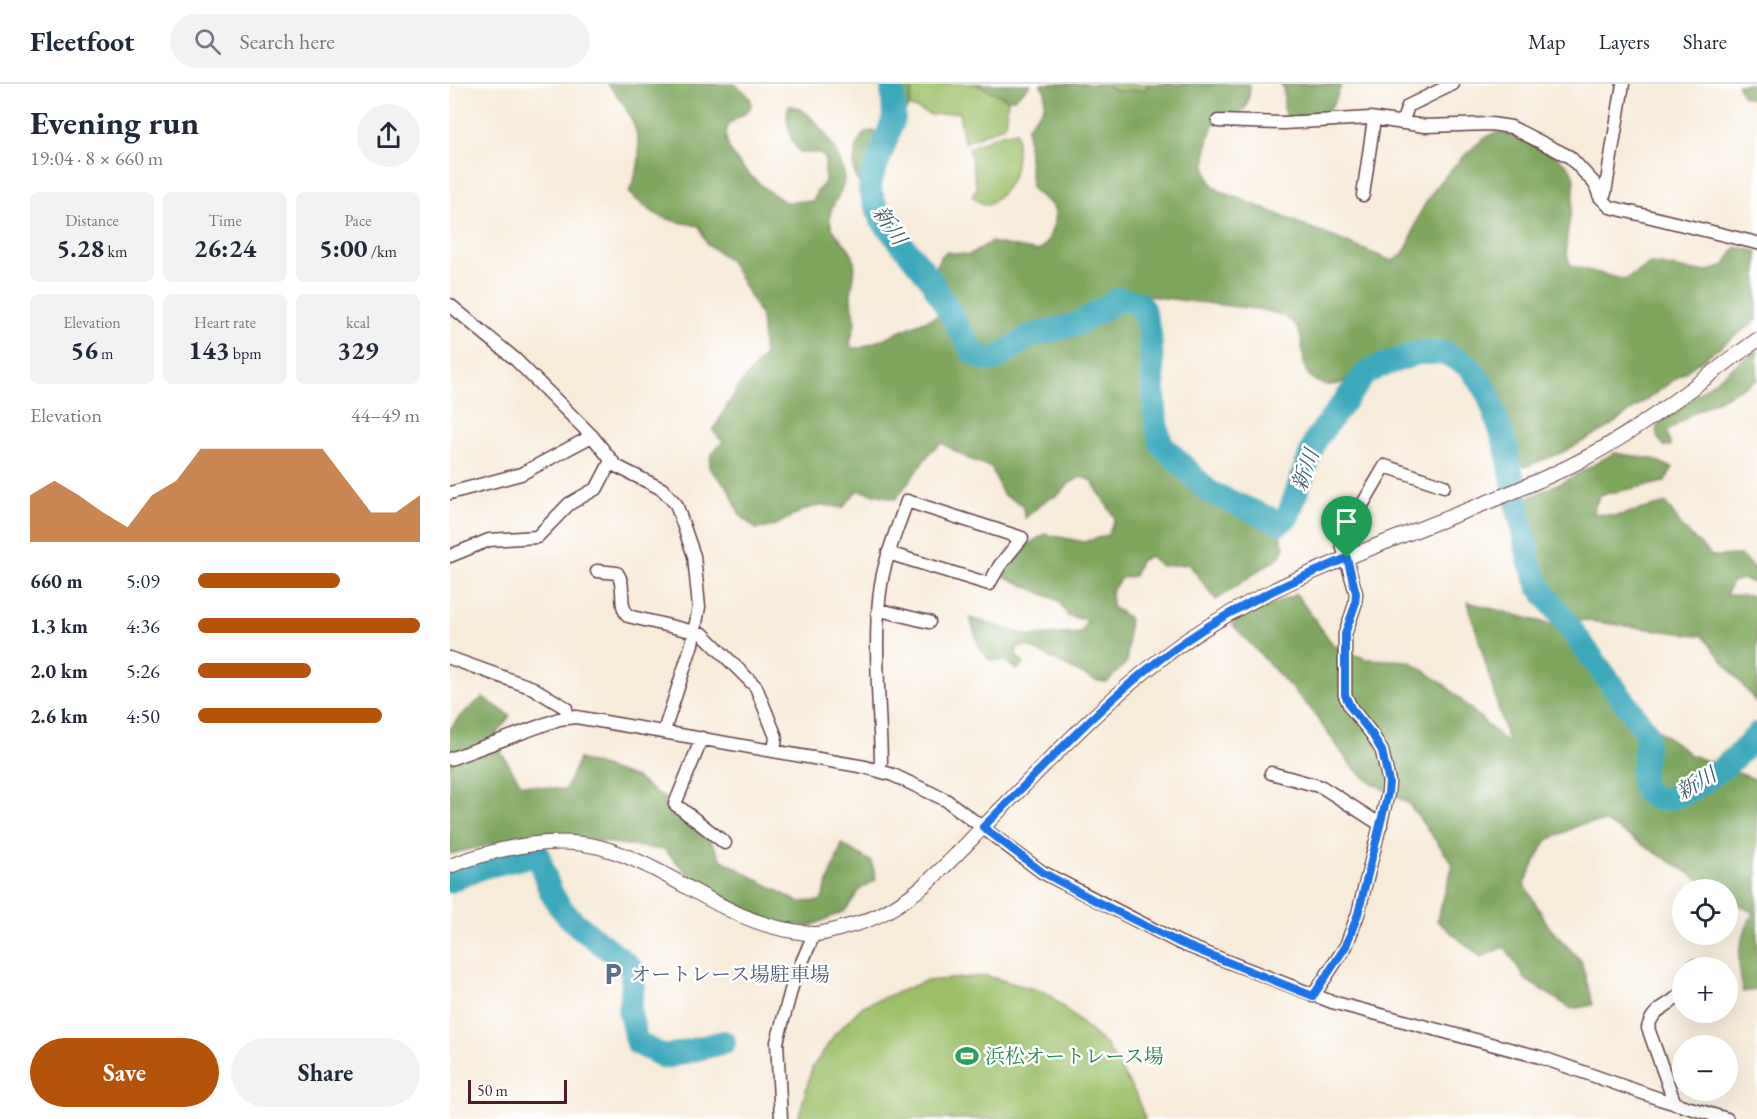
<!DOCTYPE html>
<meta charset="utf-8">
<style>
:root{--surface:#fff;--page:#f2f2f3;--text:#1f2937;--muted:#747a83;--line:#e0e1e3;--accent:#b45309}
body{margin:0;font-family:"EB Garamond","Noto Serif JP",serif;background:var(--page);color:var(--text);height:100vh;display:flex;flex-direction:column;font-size:22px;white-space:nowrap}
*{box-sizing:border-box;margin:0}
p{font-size:20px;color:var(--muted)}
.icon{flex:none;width:33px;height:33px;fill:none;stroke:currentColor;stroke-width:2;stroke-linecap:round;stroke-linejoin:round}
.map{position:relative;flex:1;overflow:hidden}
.details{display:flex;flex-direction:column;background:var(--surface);width:450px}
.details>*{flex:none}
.buttons{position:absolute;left:1222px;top:795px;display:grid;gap:12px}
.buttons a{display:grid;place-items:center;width:66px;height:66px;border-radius:50%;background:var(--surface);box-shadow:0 6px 24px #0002;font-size:30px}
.scale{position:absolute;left:18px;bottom:15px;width:99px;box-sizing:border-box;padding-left:6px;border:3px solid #4a1f2b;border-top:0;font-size:16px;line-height:21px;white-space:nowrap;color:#4a1f2b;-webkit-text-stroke:4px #fff;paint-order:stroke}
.pin{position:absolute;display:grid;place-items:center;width:51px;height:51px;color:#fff;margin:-62px -26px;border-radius:50% 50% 50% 0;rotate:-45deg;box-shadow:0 0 6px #0007}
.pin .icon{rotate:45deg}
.round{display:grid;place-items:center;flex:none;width:63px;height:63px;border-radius:32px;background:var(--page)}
.summary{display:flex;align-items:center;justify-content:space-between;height:102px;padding:0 30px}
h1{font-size:33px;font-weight:700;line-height:45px}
.stats{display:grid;grid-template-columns:repeat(3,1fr);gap:9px;height:102px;padding:6px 30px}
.stats div{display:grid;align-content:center;border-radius:9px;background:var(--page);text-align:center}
.stats b{font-size:26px;font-weight:700}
.stats small{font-size:16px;font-weight:400}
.stats p{font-size:16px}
.chart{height:168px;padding:12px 30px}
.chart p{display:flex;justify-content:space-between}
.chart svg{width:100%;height:108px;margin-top:6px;fill:var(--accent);opacity:.7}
.primary-button{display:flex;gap:12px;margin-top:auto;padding:12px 30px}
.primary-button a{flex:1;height:69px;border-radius:36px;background:var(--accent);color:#fff;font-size:24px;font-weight:700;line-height:69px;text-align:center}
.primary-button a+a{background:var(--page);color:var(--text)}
ul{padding:0 30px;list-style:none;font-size:20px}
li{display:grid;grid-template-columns:96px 72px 1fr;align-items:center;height:45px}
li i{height:15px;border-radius:8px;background:var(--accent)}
header{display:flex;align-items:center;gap:36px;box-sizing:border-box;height:84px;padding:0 30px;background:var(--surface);border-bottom:2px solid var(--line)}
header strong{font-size:28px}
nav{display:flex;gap:33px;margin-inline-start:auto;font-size:21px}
.search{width:420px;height:54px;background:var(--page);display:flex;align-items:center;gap:15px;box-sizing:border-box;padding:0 21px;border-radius:33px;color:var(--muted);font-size:22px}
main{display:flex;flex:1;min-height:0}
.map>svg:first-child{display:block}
</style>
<header>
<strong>Fleetfoot</strong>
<div class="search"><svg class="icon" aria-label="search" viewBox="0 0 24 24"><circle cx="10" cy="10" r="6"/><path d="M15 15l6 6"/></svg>Search here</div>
<nav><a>Map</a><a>Layers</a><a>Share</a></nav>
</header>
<main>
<section class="details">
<div class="summary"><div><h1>Evening run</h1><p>19:04 · 8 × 660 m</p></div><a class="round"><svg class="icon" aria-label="share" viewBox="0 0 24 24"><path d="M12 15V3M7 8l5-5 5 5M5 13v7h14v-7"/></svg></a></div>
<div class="stats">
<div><p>Distance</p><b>5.28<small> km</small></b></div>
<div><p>Time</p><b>26:24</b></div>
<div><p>Pace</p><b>5:00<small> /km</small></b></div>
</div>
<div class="stats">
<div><p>Elevation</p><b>56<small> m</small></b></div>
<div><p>Heart rate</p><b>143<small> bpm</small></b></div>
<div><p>kcal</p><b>329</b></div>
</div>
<div class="chart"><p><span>Elevation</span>44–49 m</p>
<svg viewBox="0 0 160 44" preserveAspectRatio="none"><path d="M0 44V25L10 19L20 25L30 32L40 38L50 25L60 19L70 6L80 6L90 6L100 6L110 6L120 6L130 19L140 32L150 32L160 25V44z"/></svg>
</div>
<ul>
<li><b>660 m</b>5:09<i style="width:64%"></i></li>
<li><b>1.3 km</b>4:36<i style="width:100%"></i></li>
<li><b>2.0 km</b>5:26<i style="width:51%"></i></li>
<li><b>2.6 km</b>4:50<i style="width:83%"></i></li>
</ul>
<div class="primary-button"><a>Save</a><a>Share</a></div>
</section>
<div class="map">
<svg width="1307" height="1035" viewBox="0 0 1307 1035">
<rect width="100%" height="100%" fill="#fff"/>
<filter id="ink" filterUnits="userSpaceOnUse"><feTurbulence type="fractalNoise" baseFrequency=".0167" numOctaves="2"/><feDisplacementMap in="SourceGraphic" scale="12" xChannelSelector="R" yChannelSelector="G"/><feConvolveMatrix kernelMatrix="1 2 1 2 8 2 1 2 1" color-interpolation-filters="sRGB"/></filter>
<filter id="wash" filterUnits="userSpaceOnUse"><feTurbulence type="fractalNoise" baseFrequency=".008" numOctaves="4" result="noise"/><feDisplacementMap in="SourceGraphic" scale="24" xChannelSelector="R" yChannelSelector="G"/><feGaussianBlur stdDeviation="1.35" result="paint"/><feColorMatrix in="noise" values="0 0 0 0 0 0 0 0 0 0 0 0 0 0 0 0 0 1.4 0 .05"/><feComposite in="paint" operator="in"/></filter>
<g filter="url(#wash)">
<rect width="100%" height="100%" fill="#f7ebd9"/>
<path fill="#9dbf69" stroke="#746f4a" stroke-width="1.5" d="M463 0H525L558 15 555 41 514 59 509 28 482 31 459 22Z
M655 0H699L695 6 666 7Z
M566 47C569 70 568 95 549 112 546 114 541 120 538 121 533 122 526 115 522 112L527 104 519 64 552 50Z
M537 892 597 909 656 961 686 1011 695 1035H348L362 984 386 949 413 922 476 897Z"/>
<path fill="#7ea65d" stroke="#646244" stroke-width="1.5" d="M158 0H284C324 26 283 31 278 42 266 69 315 106 335 118L363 117 367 107 375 98V73L368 69H351C341 61 334 34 339 22 360 20 395 74 394 94 394 111 375 123 381 141 384 152 398 159 402 170 408 184 402 197 401 211 400 218 404 225 405 233 406 242 401 251 400 260L403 264H411L491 230 500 236 520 272 539 281 551 278 580 258 632 244 670 219 685 223 696 257 701 340 707 362 756 412 829 448 834 463 830 472 766 516 739 480 711 482 700 472 690 477 684 492 671 494 661 508 662 523 679 534 677 578 657 598 646 597 577 562 567 564 566 571 574 580 567 586 557 578 538 575 529 562 520 534 580 552 631 549 637 536 618 532 609 517 553 492C564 471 575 461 596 450L634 458 658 451 665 434 641 396 631 393 620 399 607 412 597 415 575 434 572 420 553 411 541 383 519 375 492 359 481 367 446 415 407 406 393 424C350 412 339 445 306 445L290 431 279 405 259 384 261 371 273 358 263 347 288 303 314 272 311 232 280 177 257 160 249 142C216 136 202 133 179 108 182 100 187 90 188 81 194 52 177 21 158 0Z
M447 0H463L459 22 455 28 450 25Z
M525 0H581L564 15H558Z
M590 0H655L666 7 695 6 699 0H800C799 31 791 31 763 40 756 61 749 92 768 106L942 177C960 171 962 147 969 131 985 99 1008 77 1034 54 1040 51 1045 48 1052 49 1068 51 1119 75 1123 90 1130 115 1106 162 1122 182L1175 196 1200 180C1227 181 1247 194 1274 182L1286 163 1307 167V236L1157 344 1111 369 1075 383C1063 376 1051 320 1044 304 1038 291 1029 280 1018 272 991 251 942 263 915 280 903 288 894 304 877 301 842 295 860 261 846 242 838 232 825 230 814 226L673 209 663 212 622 237 577 249 540 271 524 261 488 197C485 185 486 176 496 168L519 171 541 158 588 167C596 163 598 156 601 148 613 118 597 122 581 103L577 43 594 23 595 7Z
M831 0H891C882 34 869 34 837 34 830 24 838 10 831 0Z
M1287 0H1307V17L1293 12Z
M424 47 429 49C433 60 421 90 412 98H408C400 85 405 59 415 48Z
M1307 265V296L1243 329 1217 348 1221 362H1214L1207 353V341Z
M1164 369 1203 375 1223 384 1214 398 1150 411 1142 429 1166 432 1216 419 1232 443 1262 472 1290 471 1307 487 1304 499 1292 495 1282 498 1276 511 1307 512V619L1253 552 1124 535 1073 484 1056 424 1121 394Z
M846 510 884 562 916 575 960 577 995 601 1059 661 1018 518 1129 548 1189 631 1241 671 1307 696V906L1293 908C1286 872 1287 862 1303 829L1278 813V806L1265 805 1156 738 1131 740 1096 757 1074 800 1099 843 1131 877 1143 921 1122 925 1076 896 1055 863 1031 873 987 837 1003 780 958 719 919 697 902 683 860 624 782 540Z
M33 613 60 632 43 655 71 700 115 706 129 675 186 694 226 723 262 759 272 776 348 818 371 817 392 760 422 778 426 796 411 804 395 827 358 843 315 837 251 804 215 766 116 753H83L64 755 0 770V645L9 633Z"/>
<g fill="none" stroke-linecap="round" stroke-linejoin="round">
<path stroke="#3da9bc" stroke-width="24" d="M442 0 444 34 421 96 420 107 431 135 479 193 523 268 535 275 545 276 578 253 630 239 669 215 688 219 693 225 700 249 706 340 711 360 759 408 830 439 838 432 866 355 915 290 928 283 968 269H995L1019 282 1037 307 1056 363 1079 477 1089 502 1196 647C1200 666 1186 690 1195 706 1214 740 1294 669 1307 650
M0 797 33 783 88 770C92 783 96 798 102 810 119 843 156 859 181 884L183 902 179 925 187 959 215 973 274 958"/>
</g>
</g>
<g filter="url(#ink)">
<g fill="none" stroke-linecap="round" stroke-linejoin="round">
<g stroke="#643e45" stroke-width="15">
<path id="minor" d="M768 37 833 39 920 34 975 42 1041 40 1061 43 1120 73 1145 100 1150 113 1160 123 1307 159
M952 39 958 22 1003 0
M913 111 924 35
M1149 111 1155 109 1173 0
M0 221 65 275 142 352 166 382 212 405 226 420 244 472 249 523 242 560 214 647
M0 409 71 390 142 352
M0 472 39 456 87 453 119 420 147 404 161 377
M147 487 167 489C177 502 167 519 178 532L253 550 306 603 326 653 324 667
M430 526 479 538
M0 574 83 604 116 624 117 633
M252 654 225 720 275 759
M0 675 109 635 126 633 415 683 443 691 496 716 592 788 730 859 882 918 1090 973 1210 1015 1277 1035
M429 686 431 678C430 623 422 547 432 495 437 468 448 442 457 417L572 454 550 481 539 500 438 469
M821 689 872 703 931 741
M1243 882V884
M863 912 896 862 908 830 938 709 939 698 932 667 922 650 901 624 895 611V550L905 521 906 509 892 461 894 452 935 382 994 402
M1225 1020 1198 944C1203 922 1221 923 1233 907
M331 1035 327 958 343 899 364 850"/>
</g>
<g stroke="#643e45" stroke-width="16">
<path id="tertiary" d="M0 782C45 765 100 751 149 763 218 781 272 836 343 847 351 848 359 850 366 850 378 849 391 844 403 841 458 826 496 781 535 741 592 684 648 623 712 574 832 482 983 448 1118 383 1186 350 1246 300 1307 256"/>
</g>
<use href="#minor" stroke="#fff" stroke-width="12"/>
<use href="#tertiary" stroke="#fff" stroke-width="14"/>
</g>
</g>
<g fill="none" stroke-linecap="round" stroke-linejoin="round" filter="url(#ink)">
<g stroke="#fff" stroke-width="12">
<path id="route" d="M897 474 906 509 905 521 895 550V611L901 624 922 650 932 667 939 698 938 709 908 830 896 862 863 912 730 859 644 816 592 788 533 743C591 686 647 623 713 573 769 530 832 501 897 474Z"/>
</g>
<use href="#route" stroke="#1a73e8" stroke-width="8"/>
</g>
<defs>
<g id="parking-bare" transform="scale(1.8)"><path d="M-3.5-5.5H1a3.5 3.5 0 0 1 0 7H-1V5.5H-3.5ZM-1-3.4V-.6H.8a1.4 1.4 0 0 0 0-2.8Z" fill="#5c6f8a" stroke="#fff" stroke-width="2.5" paint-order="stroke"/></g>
<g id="stadium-bare" transform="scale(1.8)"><path d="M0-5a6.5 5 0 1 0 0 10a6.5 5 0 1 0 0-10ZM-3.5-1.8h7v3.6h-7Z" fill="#2e9e5b" stroke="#fff" stroke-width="2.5" paint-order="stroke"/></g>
</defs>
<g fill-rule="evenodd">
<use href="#parking-bare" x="163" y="890"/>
<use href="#stadium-bare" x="517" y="972"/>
</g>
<g text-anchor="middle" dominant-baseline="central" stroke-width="5" stroke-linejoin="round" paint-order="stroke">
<g font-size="20" fill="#4e5e75" stroke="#fff" text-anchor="start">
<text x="181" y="890">オートレース場駐車場</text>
</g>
<g font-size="20" fill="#27864d" stroke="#fff" text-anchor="start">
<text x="535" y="972">浜松オートレース場</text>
</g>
<g font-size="21" font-style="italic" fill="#445d6c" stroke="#fff">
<text transform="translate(440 141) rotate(56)">新川</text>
<text transform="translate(855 386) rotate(-70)">新川</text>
<text transform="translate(1246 699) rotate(-30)">新川</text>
</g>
</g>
</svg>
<div class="buttons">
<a><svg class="icon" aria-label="locate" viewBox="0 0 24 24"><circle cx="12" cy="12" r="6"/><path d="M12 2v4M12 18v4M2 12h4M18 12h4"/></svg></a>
<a>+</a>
<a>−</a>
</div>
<div class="scale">50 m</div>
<div class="pin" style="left:897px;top:474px;background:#1e9e55"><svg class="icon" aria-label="arrive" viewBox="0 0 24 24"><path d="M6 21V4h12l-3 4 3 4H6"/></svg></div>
</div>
</main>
